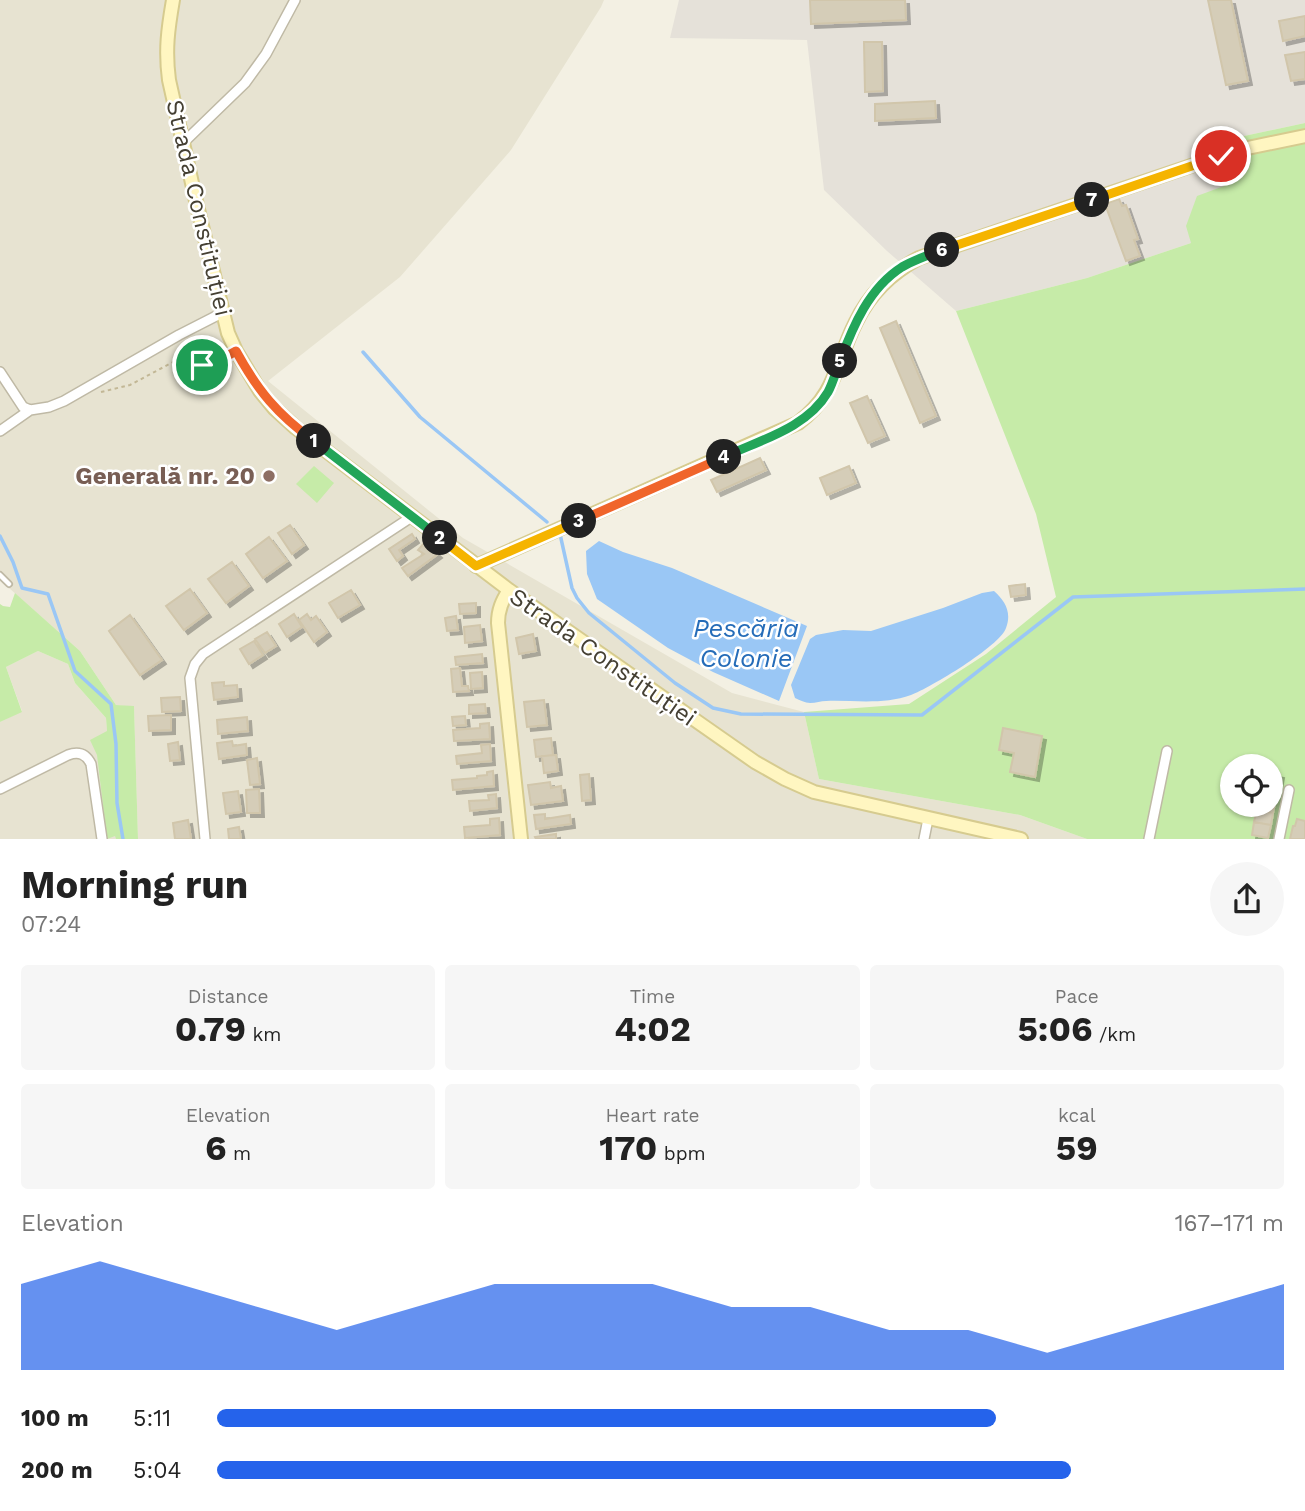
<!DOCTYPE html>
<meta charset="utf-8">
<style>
:root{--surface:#fff;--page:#f6f6f6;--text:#222;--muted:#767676;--accent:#2563eb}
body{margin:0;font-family:"Work Sans",sans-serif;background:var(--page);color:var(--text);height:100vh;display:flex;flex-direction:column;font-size:26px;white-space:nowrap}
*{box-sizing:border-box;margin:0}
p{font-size:23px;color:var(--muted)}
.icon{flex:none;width:38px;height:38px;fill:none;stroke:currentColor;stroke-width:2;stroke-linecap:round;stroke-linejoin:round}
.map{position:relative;height:839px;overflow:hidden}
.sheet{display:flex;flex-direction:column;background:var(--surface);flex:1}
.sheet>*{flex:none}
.controls{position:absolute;left:1220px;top:754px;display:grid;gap:14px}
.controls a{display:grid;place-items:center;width:63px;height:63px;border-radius:50%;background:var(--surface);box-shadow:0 2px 5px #0004;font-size:35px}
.pin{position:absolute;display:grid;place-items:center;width:60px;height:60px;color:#fff;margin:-30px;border:4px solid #fff;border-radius:50%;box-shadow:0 2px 7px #0007}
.km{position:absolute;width:35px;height:35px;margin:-18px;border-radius:50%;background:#222;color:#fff;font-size:19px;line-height:35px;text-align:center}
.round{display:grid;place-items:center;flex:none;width:74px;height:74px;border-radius:37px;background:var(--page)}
.headline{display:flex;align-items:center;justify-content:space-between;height:119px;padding:0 21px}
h1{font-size:38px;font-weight:700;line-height:52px}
.stats{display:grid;grid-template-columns:repeat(3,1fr);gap:10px;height:119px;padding:7px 21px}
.stats div{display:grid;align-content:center;border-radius:7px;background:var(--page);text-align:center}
.stats b{font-size:35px;font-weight:700}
.stats small{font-size:19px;font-weight:400}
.stats p{font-size:19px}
.chart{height:196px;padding:14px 21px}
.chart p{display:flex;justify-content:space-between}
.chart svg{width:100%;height:126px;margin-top:7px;fill:var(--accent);opacity:.7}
ul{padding:0 21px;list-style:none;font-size:23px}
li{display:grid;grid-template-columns:112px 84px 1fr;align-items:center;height:52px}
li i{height:18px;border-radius:9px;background:var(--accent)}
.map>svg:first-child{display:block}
</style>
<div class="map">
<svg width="1305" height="839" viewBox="0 0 1305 839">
<defs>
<filter id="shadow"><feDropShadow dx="4" dy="4" stdDeviation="0" flood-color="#0004"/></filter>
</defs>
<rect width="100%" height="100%" fill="#f3f0e3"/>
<path fill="#e7e3d1" d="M0 0H604L601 7 511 150 400 277 268 381 463 538 732 693 804 712 819 779 1020 815 1087 839H138L134 707 116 705 80 651 0 580Z
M38 651 68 664 75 683 106 718 116 839H0V722L22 711 6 667Z"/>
<path fill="#e5e1d9" d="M679 0H1305V123L1230 139 1224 186 1191 243 1087 278 956 311 887 251 824 190 807 40 670 38Z"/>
<path fill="#c6eba8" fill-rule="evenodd" d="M1305 123V839H1087L1020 815 819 779 804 712 909 704 986 654 1056 597 1036 514 956 311 1087 278 1191 243 1186 226 1197 196 1224 186 1230 139ZM1232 766H1270V805H1232Z
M314 466 334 483 317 503 296 484Z
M15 593 80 651 116 705 134 706 138 839H116L115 836 107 839 97 755 90 740 107 731 106 718 75 683 68 664 38 651 6 667 22 712 0 722V604L3 606 10 607Z"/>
<path fill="#9ac7f5" d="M599 541 623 552 672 568 807 626 779 701 713 672 668 648 597 599 587 574 586 551Z
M994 591C1005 601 1012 612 1006 628 1000 646 930 688 911 695 884 705 854 700 826 701 821 701 816 703 810 703 805 703 800 700 795 698L791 685 810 639 816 635 843 630 871 631 943 608 982 593Z"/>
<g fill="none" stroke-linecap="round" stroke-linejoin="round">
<path stroke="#9ac7f5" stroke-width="3.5" d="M363 352 420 417 547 522
M560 534 572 588 577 598 589 613 675 683 713 708 741 714 922 715 1073 597 1305 589
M0 536 13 562 22 588 48 594 75 671 111 704 116 744 117 803 123 839"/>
</g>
<path fill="#d5cdb8" stroke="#d1c6ab" stroke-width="2" filter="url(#shadow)" d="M810 0H905L906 20 811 24Z
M1208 0H1231L1248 81 1226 85Z
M1305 16V36L1283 41 1279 21Z
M864 42H882L883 91 865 92Z
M1305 52V79L1291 81 1285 55Z
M935 101 936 118 875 121V104Z
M1119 199 1122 206 1126 205 1138 239 1134 240 1140 256 1126 261 1105 204Z
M896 321 936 416 920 423 880 328Z
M867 396 885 436 868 443 850 403Z
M760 458 766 470 717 492 711 480Z
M849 466 856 483 827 495 820 478Z
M290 525 304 545 292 554 278 533Z
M412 534 415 539 399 550 403 556 397 561 389 549Z
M269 537 287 561 263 578 246 554Z
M425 542 438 554 408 576 402 568 424 554 418 550Z
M232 562 249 586 226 603 208 579Z
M1025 584 1026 595 1011 597 1009 586Z
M190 589 207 613 184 630 166 606Z
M351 590 360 605 338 618 329 603Z
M476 603V613L460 614 459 604Z
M294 614 302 627 287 637 279 624Z
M307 614 311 620 316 616 327 632 314 642 299 620Z
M130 615 162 660 140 675 109 631Z
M456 616 458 630 447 631 445 618Z
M480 625 482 641 465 643 464 627Z
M267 632 276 646 265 653 255 639Z
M533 634 536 651 519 654 516 638Z
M254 641 263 655 249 664 240 649Z
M482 654 483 663 456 665 455 657Z
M460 668 462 686H468L469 691 453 692 451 669Z
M482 672 483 688 471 689 470 673Z
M224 682V686L237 685 238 697 214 700 212 683Z
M180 697 181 711 162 712 161 698Z
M544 700 547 725 527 727 524 702Z
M485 704 486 713 469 714V705Z
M171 715V730L149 731 148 716Z
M465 716 466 725 453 726 452 717Z
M247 717 248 731 218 734 217 720Z
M489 723 490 739 454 741 453 730 480 728V724Z
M1003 728 1042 736 1035 777 1010 772 1014 753 999 750Z
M551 738 553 755 536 757 534 740Z
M232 741 233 746 246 744 247 755 219 759 217 743Z
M178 742 180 760 170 761 168 744Z
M490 744 491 761 457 764 456 756 482 753 481 745Z
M556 755 558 771 544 773 542 756Z
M257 758 260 784 250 785 247 760Z
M493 771 494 786 453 790 452 780 477 778V776L487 775V772Z
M1270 772 1280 774 1278 785 1270 784Z
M589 774 591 800 582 801 580 775Z
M550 782 551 788 561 786 563 801 531 805 528 785Z
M1270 784 1278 785 1276 798 1270 797Z
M259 789 260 813H247L246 790Z
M238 791 241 812 226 814 223 793Z
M496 794 497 808 470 811 469 801 489 800 488 795Z
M1270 797 1276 798 1273 813 1257 810V805H1270Z
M1257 810 1273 813 1271 825 1254 822Z
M545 814V819L570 815 571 824 536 829 534 815Z
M499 818 500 835 465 838 464 827 490 825V819Z
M1297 819 1305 821V839H1290L1293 826H1295Z
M188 820 191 839H175L173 823Z
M1254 822 1271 825 1268 838 1252 835Z
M239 827 241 839H229L228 829Z
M556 834V839H536L535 837Z"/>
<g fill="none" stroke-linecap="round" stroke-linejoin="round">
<g stroke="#bfb9a5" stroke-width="8">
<path id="lane" d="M0 575 9 584"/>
</g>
<g stroke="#bfb9a5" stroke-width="12">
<path id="street" d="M183 143 245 83 266 54 295 0
M0 372 23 407 30 410
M30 410 49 407 64 401 179 335 222 313
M0 431 30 410
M0 789 68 755C79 751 86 754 91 764L102 839
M205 839 190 678 195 664 203 654 413 516
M924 839 928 819
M1149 839 1167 751
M1279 839 1289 790"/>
</g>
<g stroke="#d6cb8f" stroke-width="16">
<path id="secondary" d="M173 0C168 29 165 50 169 80L196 201 228 333 236 351 260 391 274 408 296 428 509 590 755 762 785 779 814 792 1021 839
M476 566 798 423C838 393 835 363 856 322 870 293 891 273 919 258L1238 150 1305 136
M509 590C502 601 498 610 498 623L521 839"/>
</g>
<path stroke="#c2b795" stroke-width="2" stroke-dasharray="3.5 3.5" stroke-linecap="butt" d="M101 392 130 385 175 361 187 360 202 365H209L226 356"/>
<use href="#lane" stroke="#fff" stroke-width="4.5"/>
<use href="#street" stroke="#fff" stroke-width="9"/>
<use href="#secondary" stroke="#fff6c1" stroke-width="12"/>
</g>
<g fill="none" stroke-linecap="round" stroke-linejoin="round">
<g stroke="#fff" stroke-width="14">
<path id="split-1" d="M202 365 215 363 236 351C258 391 277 414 314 441"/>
</g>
<g stroke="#fff" stroke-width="14">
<path id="split-2" d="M314 441 440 538"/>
</g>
<g stroke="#fff" stroke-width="14">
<path id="split-3" d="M440 538 476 566 579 521"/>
</g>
<g stroke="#fff" stroke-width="14">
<path id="split-4" d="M579 521 724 457"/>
</g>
<g stroke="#fff" stroke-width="14">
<path id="split-5" d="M724 457C760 440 807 428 828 392 833 383 836 371 840 361"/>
</g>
<g stroke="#fff" stroke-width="14">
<path id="split-6" d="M840 361C853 326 869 288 902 267 914 260 928 255 942 250"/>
</g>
<g stroke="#fff" stroke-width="14">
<path id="split-7" d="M942 250 1092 200"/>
</g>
<g stroke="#fff" stroke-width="14">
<path id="split-8" d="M1092 200 1221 156"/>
</g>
<use href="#split-1" stroke="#f0652b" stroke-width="9"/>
<use href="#split-2" stroke="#22a559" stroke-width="9"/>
<use href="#split-3" stroke="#f5b400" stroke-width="9"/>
<use href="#split-4" stroke="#f0652b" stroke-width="9"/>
<use href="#split-5" stroke="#22a559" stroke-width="9"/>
<use href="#split-6" stroke="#22a559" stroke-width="9"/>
<use href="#split-7" stroke="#f5b400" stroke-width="9"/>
<use href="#split-8" stroke="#f5b400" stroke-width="9"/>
</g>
<circle fill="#8d6e63" stroke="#fff" stroke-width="2.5" cx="269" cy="476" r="7"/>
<g text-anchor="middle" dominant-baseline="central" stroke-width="5" stroke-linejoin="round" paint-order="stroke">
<g font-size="24" fill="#454033" stroke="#fff">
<text transform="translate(199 208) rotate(77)">Strada Constituției</text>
<text transform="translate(603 657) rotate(35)">Strada Constituției</text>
</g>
<g font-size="24" font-weight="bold" fill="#785e54" stroke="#fff" text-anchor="end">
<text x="255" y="476">Generală nr. 20</text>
</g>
<g font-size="26" font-style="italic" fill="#256cb8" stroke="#fff">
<text x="746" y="628">Pescăria<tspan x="746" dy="30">Colonie</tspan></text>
</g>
</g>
</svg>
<div class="controls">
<a><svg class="icon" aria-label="locate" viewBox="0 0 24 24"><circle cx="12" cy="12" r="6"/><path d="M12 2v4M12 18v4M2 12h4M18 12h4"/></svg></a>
</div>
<div class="pin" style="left:202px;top:365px;background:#1e9e55"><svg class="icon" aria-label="arrive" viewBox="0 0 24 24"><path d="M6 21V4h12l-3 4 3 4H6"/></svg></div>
<div class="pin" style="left:1221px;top:156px;background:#d93025"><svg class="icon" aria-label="check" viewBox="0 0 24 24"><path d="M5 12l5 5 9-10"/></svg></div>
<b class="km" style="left:314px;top:441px">1</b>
<b class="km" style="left:440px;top:538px">2</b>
<b class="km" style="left:579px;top:521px">3</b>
<b class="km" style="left:724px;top:457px">4</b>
<b class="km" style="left:840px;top:361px">5</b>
<b class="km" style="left:942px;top:250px">6</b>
<b class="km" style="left:1092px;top:200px">7</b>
</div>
<section class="sheet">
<div class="headline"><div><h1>Morning run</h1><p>07:24</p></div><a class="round"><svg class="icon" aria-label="share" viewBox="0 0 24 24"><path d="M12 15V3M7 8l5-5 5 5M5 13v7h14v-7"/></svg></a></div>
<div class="stats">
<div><p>Distance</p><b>0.79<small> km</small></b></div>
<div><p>Time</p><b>4:02</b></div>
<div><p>Pace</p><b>5:06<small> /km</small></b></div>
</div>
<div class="stats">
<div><p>Elevation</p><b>6<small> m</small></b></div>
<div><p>Heart rate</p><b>170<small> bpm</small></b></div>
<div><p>kcal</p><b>59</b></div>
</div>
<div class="chart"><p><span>Elevation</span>167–171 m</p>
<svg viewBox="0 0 160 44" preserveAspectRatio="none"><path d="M0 44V14L10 6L20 14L30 22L40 30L50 22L60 14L70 14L80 14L90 22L100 22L110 30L120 30L130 38L140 30L150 22L160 14V44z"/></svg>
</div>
<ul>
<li><b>100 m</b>5:11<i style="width:73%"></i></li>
<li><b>200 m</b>5:04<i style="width:80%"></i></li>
</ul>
</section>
